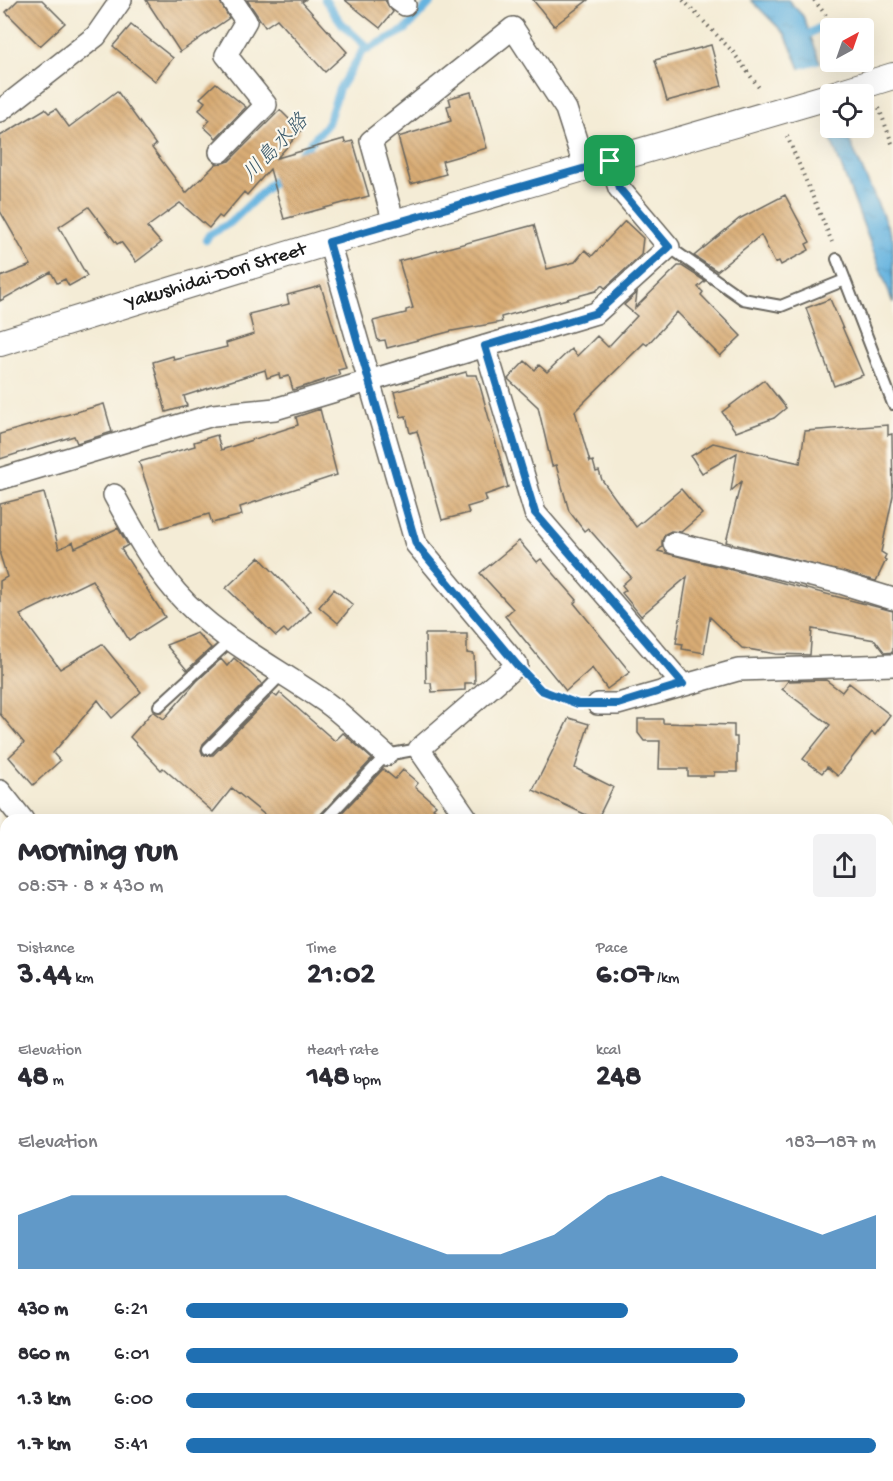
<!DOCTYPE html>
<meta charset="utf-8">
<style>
:root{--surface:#fff;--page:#f2f2f3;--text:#2b2b33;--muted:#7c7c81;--accent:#1f6fb2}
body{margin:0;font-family:"Gochi Hand","Klee One",sans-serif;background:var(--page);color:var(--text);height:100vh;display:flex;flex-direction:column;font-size:22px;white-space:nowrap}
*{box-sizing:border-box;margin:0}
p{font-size:20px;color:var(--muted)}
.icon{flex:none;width:33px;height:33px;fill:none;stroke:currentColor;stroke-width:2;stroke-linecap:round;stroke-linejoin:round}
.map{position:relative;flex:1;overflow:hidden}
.details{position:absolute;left:0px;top:814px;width:894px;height:668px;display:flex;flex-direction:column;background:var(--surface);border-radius:18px 18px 0 0;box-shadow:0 6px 24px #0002}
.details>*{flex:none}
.needle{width:39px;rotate:40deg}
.buttons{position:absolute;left:820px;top:18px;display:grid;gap:12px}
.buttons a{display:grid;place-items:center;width:54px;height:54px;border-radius:6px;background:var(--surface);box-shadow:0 6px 24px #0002;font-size:30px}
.pin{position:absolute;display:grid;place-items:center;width:51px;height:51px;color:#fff;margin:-26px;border-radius:12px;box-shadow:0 3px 9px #0006}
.round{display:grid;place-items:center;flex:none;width:63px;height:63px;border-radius:6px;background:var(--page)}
.headline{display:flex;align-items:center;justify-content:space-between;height:102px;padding:0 18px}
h1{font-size:33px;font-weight:800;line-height:45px}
.stats{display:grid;grid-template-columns:repeat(3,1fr);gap:9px;height:102px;padding:6px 18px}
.stats div{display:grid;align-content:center}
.stats b{font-size:30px;font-weight:800}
.stats small{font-size:16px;font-weight:400}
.stats p{font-size:16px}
.chart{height:168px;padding:12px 18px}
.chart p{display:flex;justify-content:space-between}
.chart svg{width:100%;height:108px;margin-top:6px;fill:var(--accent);opacity:.7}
ul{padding:0 18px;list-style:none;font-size:20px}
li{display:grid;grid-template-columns:96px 72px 1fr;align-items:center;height:45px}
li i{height:15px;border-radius:8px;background:var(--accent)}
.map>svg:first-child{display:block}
</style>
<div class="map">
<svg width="893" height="1481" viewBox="0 0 893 1481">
<defs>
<pattern id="water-ripples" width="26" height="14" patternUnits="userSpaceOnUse" patternTransform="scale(1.5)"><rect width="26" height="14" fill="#65b3df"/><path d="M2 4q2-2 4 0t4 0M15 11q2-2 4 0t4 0" fill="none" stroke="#5799bf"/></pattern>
<pattern id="building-back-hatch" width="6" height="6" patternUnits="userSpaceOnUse" patternTransform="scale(1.5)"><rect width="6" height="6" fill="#d8ac75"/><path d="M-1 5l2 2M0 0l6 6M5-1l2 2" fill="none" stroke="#b99365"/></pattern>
</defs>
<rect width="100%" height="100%" fill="#fbf7ec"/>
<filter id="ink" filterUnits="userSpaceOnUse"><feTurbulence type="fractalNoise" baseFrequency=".0167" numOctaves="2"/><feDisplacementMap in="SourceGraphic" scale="12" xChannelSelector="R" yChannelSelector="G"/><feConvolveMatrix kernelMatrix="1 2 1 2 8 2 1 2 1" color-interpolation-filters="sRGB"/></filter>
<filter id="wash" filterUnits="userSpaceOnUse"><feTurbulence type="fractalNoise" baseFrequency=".008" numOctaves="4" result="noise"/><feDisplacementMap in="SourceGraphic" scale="24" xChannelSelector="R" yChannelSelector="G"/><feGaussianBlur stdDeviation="1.35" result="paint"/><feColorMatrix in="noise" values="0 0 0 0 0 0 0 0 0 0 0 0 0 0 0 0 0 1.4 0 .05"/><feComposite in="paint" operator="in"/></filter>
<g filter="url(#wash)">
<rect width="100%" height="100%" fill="#f4ecd6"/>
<path fill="url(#water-ripples)" stroke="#40687e" stroke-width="1.5" d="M751 0H788L803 16 832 94 831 128H844L893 239V303L832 142 785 34Z"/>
<path fill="#f4ecd6" d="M824 62 835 94H831V128H837L824 132 797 70Z"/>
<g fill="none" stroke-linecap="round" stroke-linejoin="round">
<path stroke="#65b3df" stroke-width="8" d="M325 0 343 25 369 49
M804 37 819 28
M300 155 328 123 339 89 362 52 405 30 433 0
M206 240 209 235 230 223 279 176"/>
</g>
<g id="blocks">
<path fill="url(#building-back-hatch)" d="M18 0H42L65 23 40 46 6 12Z
M146 0H219L229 18 180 52Z
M247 0H305L302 2 347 52 325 72 277 19 265 27Z
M345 0H385L393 12 380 28Z
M533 0H588L554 26Z
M131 25 173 58 155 81 113 46Z
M711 45 722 86 667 101 655 60Z
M216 83 246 107 216 138 204 127 210 120 199 110 205 102 200 98Z
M117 91 156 145 152 148 186 193 216 164 229 161 280 110 301 131 277 158 344 139 345 143 353 141 369 196 284 219 270 169 247 195 244 192 222 218 219 216 209 228 180 203 147 227 161 243 136 262 121 242 117 244 89 207 59 227 87 276 69 286 65 279 57 283 51 272 0 301V277L31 265 0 211V136L45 109 49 113 56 109 69 127Z
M471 92 487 148 442 161 446 174 411 184 398 137 451 121 447 106 451 105 449 98Z
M785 195 810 242 806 244 809 250 781 265 779 261 775 263 761 235 717 271 694 256 739 219Z
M625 221 643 238 641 255 605 288 602 285 596 291 501 317 502 322 452 331 387 348 385 340 378 341 373 321 406 313V310L413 308 399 261 534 225 547 269 575 262 585 250 592 256Z
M678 266H682L705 281 698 287 703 292 701 295 741 336 720 356 677 312 647 345 644 343 575 411 590 462 593 461 596 472 599 471 602 480 636 527 681 489 702 514 681 532 671 531 665 534 662 541V547L658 551 893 611V652L885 653 875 640 812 629 810 655 776 654 742 648 710 617 704 653 682 649 683 644 676 643 687 577 641 616 622 593 626 590 622 585 631 577 588 528 584 531 569 511 556 465 552 466 538 407 508 379 525 361 535 370 539 365 547 372 571 349 577 356 597 336 608 347 637 316 624 305 637 293 635 308Z
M321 286 346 368 338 370 340 375 293 390 289 376 280 378 279 374 267 378 265 370 184 396 187 406 166 412 153 362 173 356 174 360 227 347 226 343 254 334 249 314 289 304 287 295Z
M830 299 863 375 834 386 806 308Z
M466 372 467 375H477L508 487 485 495 487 501 467 507 469 513 442 520 417 431 410 433 406 416 401 417 394 392Z
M764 380 786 408 774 418 736 432 722 412Z
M104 404 112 432 77 443 74 436 0 459V434Z
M320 409 337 475 240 507 242 515 212 523 209 514 161 528 139 462 195 446 194 442 217 435 221 450 298 425 296 417Z
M888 425V435L892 434 893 496 881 552 886 555 884 559 886 560 876 581 726 542 741 482 731 491 737 453 702 473 691 456 713 443 800 463 805 431Z
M44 493 59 549 73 542 75 548 118 528 128 545 121 549 165 617 129 640 92 580 20 615 60 669 102 644 141 692 112 718 98 700 53 753 60 761 33 785 9 757 24 743 0 714V581L7 577 0 555V504Z
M519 541 537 562 541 559 577 600 574 603 630 672 607 689 592 668 566 691 505 616 513 609 480 573Z
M259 557 311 611 288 633 284 629 276 636 226 588Z
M334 589 353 605 338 623 319 607Z
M197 633 211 648 187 670 166 645Z
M425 634H467V653L474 654 475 683H465V690L432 692 431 683H426Z
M234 658 262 684 203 744 201 750 203 755H213L273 694 277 697 280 693 335 741 343 733 372 759 320 815 318 820H271L232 788 213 812 163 768 161 770 130 737 153 711 164 719 197 681 221 659 227 666Z
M826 680 842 692 849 683 890 715 875 735 872 732 838 776 827 767 822 773 803 759 830 725 782 689 788 681Z
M569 718 589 724 575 768 613 787 597 820 533 790Z
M638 719H663V723L734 725V737H737V772H714V776H688V769H659L660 741H644L638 733Z
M383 769 395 779 403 770 418 783 415 787 436 805 433 808 448 820H335Z"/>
</g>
</g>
<g filter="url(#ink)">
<use href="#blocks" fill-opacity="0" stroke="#68655d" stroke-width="1.5"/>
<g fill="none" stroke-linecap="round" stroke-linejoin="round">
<g stroke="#68655d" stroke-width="14">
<path id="service" d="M669 247 743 299 781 306 845 280
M837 259 893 404
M159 706 232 639
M208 749 281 675
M325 820 386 755 419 749
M0 1457 6 1459
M102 1476 131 1481
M196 1481 198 1476"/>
</g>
<g stroke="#68655d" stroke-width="24">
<path id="minor" d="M398 0 405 5
M0 111 96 36 121 0
M220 152 266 105 226 55 246 21 232 0
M394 223 371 141 513 28 566 109 585 168
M329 242 416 544 517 665 419 749 468 820
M485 346 535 513 683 685
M0 479 213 415 275 409 596 313 669 247 619 188 610 161
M114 495C132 528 151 563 176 592 216 638 274 666 324 701 346 716 366 738 386 755
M674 543 841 583 893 599
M598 704H618L738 670 893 665
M0 791 23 820
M893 857V863
M0 929 6 926
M888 975 893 972
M888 1094 893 1109
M0 1197 6 1195
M344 1481 347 1476
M561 1481 565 1476"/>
</g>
<g stroke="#68655d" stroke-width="28">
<g id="tertiary">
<path d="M835 94 893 76"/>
<path id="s1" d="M0 343 329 242 831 96"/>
</g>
</g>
<path stroke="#68655d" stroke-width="4" stroke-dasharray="1.5 4.5" stroke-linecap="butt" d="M683 0 733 52 760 89
M814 0 836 28
M879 108 893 146
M787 136 832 242
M532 681 541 690 575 703"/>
<use href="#service" stroke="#fff" stroke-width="10"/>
<use href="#minor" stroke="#fff" stroke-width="21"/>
<use href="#tertiary" stroke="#fff" stroke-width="26"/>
</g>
</g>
<g fill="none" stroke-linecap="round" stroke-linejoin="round" filter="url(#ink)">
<g stroke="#fff" stroke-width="12">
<path id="route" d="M610 161 619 188 669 247 596 313 485 346 535 513 683 684 618 704H578L541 690 517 665 416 544 329 242Z"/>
</g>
<use href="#route" stroke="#1f6fb2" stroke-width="8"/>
</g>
<g text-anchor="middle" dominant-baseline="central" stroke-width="4.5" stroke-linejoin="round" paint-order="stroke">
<g font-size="20" fill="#1c1c1c" stroke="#fbf7ec">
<text stroke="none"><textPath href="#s1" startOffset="226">Yakushidai-Dori Street</textPath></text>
</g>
<g font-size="21" font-style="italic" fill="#39586a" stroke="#fbf7ec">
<text transform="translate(277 149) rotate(-46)">川島水路</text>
</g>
</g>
</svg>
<div class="buttons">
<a><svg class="needle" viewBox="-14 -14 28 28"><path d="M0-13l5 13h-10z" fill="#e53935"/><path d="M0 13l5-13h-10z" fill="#7c7c81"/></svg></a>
<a><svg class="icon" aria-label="locate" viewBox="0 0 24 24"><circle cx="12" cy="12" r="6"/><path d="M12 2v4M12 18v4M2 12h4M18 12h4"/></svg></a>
</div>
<div class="pin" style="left:610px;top:161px;background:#1e9e55"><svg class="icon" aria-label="arrive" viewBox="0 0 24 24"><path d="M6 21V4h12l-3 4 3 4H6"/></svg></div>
<section class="details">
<div class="headline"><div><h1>Morning run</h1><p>08:57 · 8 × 430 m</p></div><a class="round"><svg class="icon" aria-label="share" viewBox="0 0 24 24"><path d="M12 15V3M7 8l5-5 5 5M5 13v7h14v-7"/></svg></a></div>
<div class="stats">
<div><p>Distance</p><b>3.44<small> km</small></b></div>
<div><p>Time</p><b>21:02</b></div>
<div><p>Pace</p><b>6:07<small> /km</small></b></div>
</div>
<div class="stats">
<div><p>Elevation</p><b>48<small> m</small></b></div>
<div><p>Heart rate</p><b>148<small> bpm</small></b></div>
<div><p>kcal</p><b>248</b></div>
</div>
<div class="chart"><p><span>Elevation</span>183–187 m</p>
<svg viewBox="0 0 160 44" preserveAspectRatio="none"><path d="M0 44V22L10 14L20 14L30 14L40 14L50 14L60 22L70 30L80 38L90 38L100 30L110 14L120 6L130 14L140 22L150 30L160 22V44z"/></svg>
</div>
<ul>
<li><b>430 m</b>6:21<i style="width:64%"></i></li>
<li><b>860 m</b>6:01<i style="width:80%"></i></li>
<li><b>1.3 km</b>6:00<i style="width:81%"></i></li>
<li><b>1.7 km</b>5:41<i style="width:100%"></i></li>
</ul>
</section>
</div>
